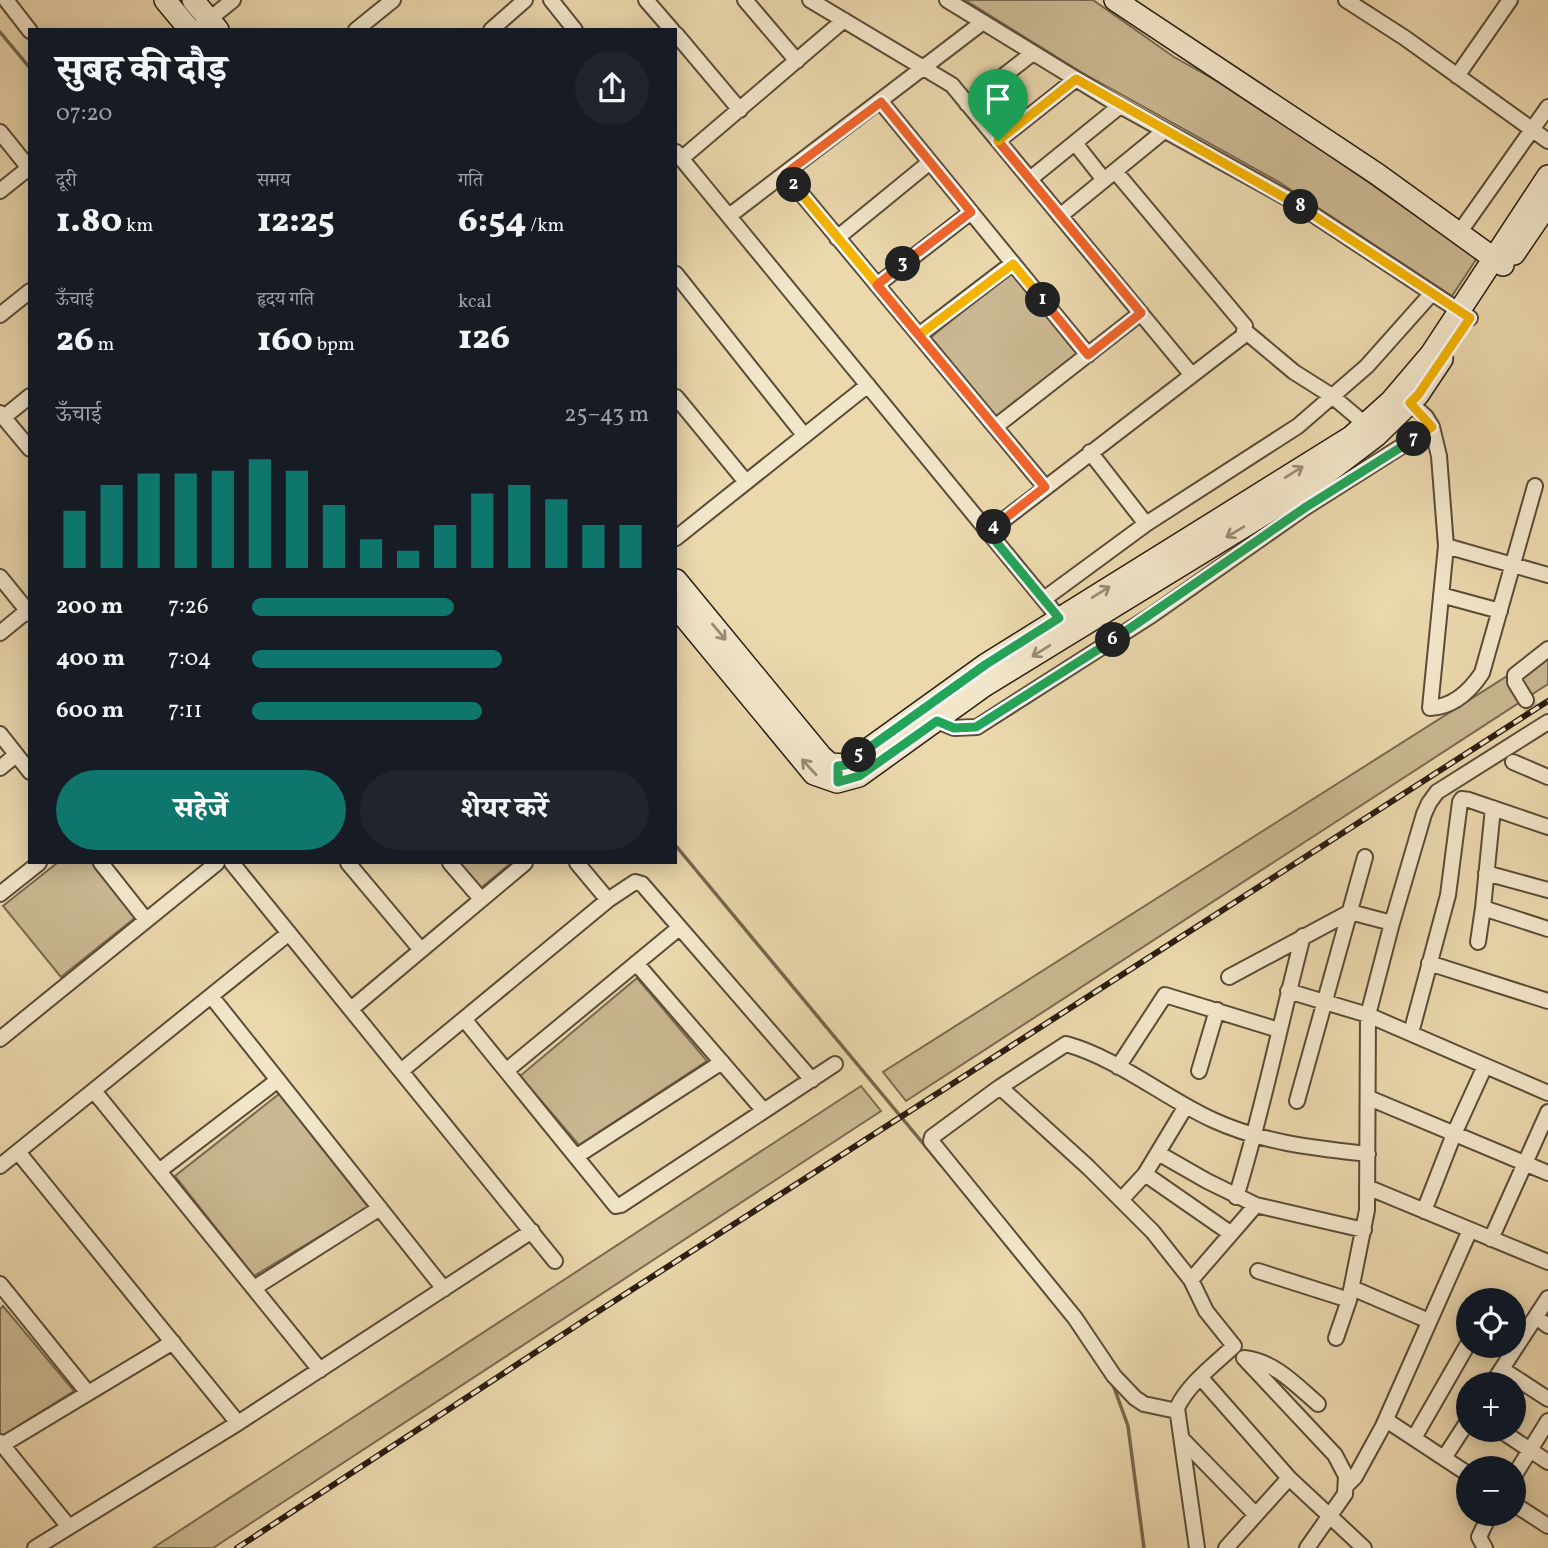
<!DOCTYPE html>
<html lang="hi">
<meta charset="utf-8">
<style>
:root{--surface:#171b24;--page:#20242c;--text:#f1f3f6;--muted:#9ea1a6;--accent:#0f766e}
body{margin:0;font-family:Vollkorn,"Noto Serif Devanagari",serif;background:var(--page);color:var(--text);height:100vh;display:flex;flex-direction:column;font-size:26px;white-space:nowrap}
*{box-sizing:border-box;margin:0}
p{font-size:23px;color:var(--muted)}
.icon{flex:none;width:38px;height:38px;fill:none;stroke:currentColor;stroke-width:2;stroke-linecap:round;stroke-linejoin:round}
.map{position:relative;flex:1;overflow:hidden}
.side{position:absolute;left:28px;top:28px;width:649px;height:836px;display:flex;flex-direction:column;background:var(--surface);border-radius:0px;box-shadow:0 4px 18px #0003}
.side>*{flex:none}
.controls{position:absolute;left:1456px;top:1288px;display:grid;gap:14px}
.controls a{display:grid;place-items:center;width:70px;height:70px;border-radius:50%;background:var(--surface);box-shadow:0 4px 18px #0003;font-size:35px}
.pin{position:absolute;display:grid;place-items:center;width:60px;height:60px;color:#fff;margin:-72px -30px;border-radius:50% 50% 50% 0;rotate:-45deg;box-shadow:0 0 7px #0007}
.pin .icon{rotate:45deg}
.km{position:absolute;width:35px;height:35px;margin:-18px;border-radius:50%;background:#222;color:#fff;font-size:19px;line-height:35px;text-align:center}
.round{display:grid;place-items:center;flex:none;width:74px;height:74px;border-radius:37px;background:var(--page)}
.head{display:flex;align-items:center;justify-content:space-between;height:119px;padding:0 28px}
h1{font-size:38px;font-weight:800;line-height:52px}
.figures{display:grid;grid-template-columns:repeat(3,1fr);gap:10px;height:119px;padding:7px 28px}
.figures div{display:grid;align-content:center}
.figures b{font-size:35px;font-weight:800}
.figures small{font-size:19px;font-weight:400}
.figures p{font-size:19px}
.chart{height:196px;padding:14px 28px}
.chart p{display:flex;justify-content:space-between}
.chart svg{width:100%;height:126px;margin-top:7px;stroke:var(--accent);stroke-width:6}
.cta{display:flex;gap:14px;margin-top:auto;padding:14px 28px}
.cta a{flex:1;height:80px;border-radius:42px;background:var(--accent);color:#fff;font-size:28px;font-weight:800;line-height:80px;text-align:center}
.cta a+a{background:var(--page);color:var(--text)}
ul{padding:0 28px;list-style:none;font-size:23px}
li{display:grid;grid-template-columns:112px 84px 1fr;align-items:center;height:52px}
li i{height:18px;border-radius:9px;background:var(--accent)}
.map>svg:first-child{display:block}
</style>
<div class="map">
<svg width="1548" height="1548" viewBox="0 0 1548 1548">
<rect width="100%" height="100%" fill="#ebd8ad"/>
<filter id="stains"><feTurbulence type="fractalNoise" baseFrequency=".00286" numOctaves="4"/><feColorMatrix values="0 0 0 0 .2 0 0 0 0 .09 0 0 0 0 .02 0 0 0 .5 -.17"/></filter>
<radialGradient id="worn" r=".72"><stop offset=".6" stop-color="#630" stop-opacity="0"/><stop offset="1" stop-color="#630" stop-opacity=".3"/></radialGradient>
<path fill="#cab892" stroke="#7a6a51" stroke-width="2" d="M965 0H1093L1174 57 1249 99 1477 258 1452 296 1279 182 1081 72Z
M1010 272 1078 354 998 419 930 338Z
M1548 650V684L906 1101 883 1072Z
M57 863H92L136 917 61 977 3 906Z
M460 863H511L481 888Z
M637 978 707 1061 579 1145 520 1076Z
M861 1086 881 1111 213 1548H153Z
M279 1094 368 1207 254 1276 175 1176Z
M3 1306 74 1391 2 1436 0 1433V1309Z"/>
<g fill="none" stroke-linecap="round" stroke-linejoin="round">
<path stroke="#76674e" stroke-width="3.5" d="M0 32 30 68
M676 846 941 1165
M1112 1382 1128 1426 1144 1548"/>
<path stroke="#c4b38e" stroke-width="14" stroke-dasharray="14 7" stroke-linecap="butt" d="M1526 700 1537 717"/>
<g stroke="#5a4c37" stroke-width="18">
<path id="street" d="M6 0 30 31
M551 0 575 30
M646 0 672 30
M745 0 797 61
M810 0 952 85 1191 374
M947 0 1115 103 1294 202 1470 318
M1346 0 1405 38 1548 141
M196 30 233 0
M356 30 393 0
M491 30 525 0
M676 34 740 110
M1457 76 1510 0
M881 102 1088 355
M967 104 1033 53
M0 132 29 168
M998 141 1076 79
M1075 143 1104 180
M676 152 1059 618
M681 159 844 20
M785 174 1045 487
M1030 179 1120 106
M0 191 30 167
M729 216 983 22
M1060 216 1164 131
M1459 233 1548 107
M837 238 930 162
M676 274 804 435
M877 285 971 212
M0 315 30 291
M1245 331 1294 372 1332 396 1365 424
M919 335 1013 263
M676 397 746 482
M1405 398 1426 417 1432 427 1439 456 1446 546 1430 708C1453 707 1470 691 1482 673L1535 486
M0 413 30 449
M4 417 30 396
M995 427 1141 313
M1090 452 1146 524
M988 532 1243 336 1245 326 1115 171
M676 538 868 385
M1446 546 1548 575
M0 577 30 614
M1441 595 1500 611
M1044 599 1146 524 1298 426 1367 366 1432 293
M0 633 27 611
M1526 700 1515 682V675L1548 649
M937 721 954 728 977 727 1152 615 1306 507 1432 427
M0 734 30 772
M1513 762 1548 777
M0 768 16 755
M101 863 146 920
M232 863 555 1261
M348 863 421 950
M450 863 481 899
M577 863 608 900
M1486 873 1548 890
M0 894 39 863
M1483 908 1493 808
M1478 942 1483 908 1548 929
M636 963 764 1111
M1429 963 1548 1001
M1229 977 1350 912 1392 923
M1288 991 1368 1015 1548 1093
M211 996 444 1289
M351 1009 525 863
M464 1019 616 1206 621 1205 835 1064
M1411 1033 1448 895 1460 802 1462 799 1469 800 1548 827
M0 1039 217 863
M1118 1067 1165 995 1279 1030
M507 1070 679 928
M401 1071 608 900 635 882 642 884 812 1080
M1199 1071 1217 1010
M1000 1087 1088 1167 1153 1232 1191 1280 1206 1311 1234 1346C1215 1364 1188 1384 1177 1408L1197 1548
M94 1091 320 1370
M1369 1098 1548 1173
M1297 1101 1365 857
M18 1152 238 1423
M1158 1153 1207 1181 1256 1205 1364 1230
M577 1156 722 1062
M0 1166 289 933
M159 1171 278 1080
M1145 1174 1230 1233
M1367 1187 1548 1262
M1236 1197C1263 1111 1280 1023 1303 936
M1121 1200 1145 1174 1186 1106
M1424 1211 1454 1134 1485 1066
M1491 1239 1548 1112
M1258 1271 1349 1300
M1191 1280 1256 1205
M0 1284 88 1393
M254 1288 380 1208
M1352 1288 1429 1321
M1536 1317 1548 1326
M1336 1338 1349 1300 1367 1210 1368 1015 1392 923 1424 814 1429 803 1437 792 1548 722
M1244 1358 1335 1455 1346 1476 1345 1494 1307 1548
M1244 1358C1274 1361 1296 1385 1318 1404
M1502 1369 1548 1399
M1201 1378 1289 1478 1364 1548
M1492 1384 1548 1298
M1177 1411 1144 1404 1135 1398 1114 1376 1075 1318 931 1141 932 1137 1000 1087 1066 1044C1117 1058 1165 1098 1213 1120 1263 1143 1314 1148 1368 1154
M1386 1420 1468 1474
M1500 1430 1548 1462
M1414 1438 1468 1344
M1182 1439 1256 1515
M0 1442 69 1527
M2 1445 173 1342
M1444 1458 1468 1421
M1514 1476 1548 1421
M1347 1485 1355 1477 1383 1426 1470 1230
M1514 1504 1548 1526
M35 1548 238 1423 532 1231
M1226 1548 1289 1478
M1485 1548 1479 1537 1490 1514"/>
</g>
<g stroke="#2a1d10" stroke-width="24">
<path id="secondary" d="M165 0 190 30
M193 0 218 30
M1115 0 1377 174 1503 265
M1514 254 1548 204
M676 580 821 756 830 764 846 765 985 665 1351 437 1391 401 1431 354 1548 176
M676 607 814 774 837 782 859 776 984 686 1310 486 1376 436 1418 395 1442 359"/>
</g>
<use href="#street" stroke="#f2e6ca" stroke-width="14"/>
<use href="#secondary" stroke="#f2e6ca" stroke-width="21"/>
<g stroke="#2a1d10" stroke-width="6">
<path id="rail" d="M237 1548 591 1316 1548 701"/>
</g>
<use href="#rail" stroke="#f2e6ca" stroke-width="3.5" stroke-dasharray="10" stroke-linecap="butt"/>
</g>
<defs><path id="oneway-shaft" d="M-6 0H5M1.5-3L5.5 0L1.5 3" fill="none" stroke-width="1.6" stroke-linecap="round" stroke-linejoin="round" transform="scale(1.75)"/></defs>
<g stroke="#988c76">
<use href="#oneway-shaft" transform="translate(1294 472) rotate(-32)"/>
<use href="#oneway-shaft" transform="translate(1235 532) rotate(149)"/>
<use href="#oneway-shaft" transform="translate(1101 592) rotate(-32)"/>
<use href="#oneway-shaft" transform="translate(719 632) rotate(50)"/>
<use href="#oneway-shaft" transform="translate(1041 651) rotate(148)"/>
<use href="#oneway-shaft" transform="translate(809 767) rotate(-133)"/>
</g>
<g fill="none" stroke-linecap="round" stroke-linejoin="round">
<g stroke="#fff" stroke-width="14">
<path id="split-1" d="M998 141 1141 313 1088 355 1043 300"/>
</g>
<g stroke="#fff" stroke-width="14">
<path id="split-2" d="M794 185 919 335 1013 264 1043 300"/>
</g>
<g stroke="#fff" stroke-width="14">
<path id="split-3" d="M794 185 785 174 881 102 971 212 903 264"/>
</g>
<g stroke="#fff" stroke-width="14">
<path id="split-4" d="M903 264 877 285 1045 487 994 527"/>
</g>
<g stroke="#fff" stroke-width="14">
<path id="split-5" d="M859 755 985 665 1059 618 988 532 994 527"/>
</g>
<g stroke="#fff" stroke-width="14">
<path id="split-6" d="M859 755 846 765 838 766V782L859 776 937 721 954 728 976 727 1113 640"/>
</g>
<g stroke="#fff" stroke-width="14">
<path id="split-7" d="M1113 640 1306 507 1414 439"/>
</g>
<g stroke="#fff" stroke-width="14">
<path id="split-8" d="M1301 207 1470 318 1418 395 1410 403 1432 427 1414 439"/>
</g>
<g stroke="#fff" stroke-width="14">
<path id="split-9" d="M998 141 1076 79 1301 207"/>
</g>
<use href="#split-1" stroke="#f0652b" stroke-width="9"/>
<use href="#split-2" stroke="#f5b400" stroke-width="9"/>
<use href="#split-3" stroke="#f0652b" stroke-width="9"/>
<use href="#split-4" stroke="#f0652b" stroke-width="9"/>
<use href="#split-5" stroke="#22a559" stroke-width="9"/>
<use href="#split-6" stroke="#22a559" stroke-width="9"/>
<use href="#split-7" stroke="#22a559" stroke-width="9"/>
<use href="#split-8" stroke="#f5b400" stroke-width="9"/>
<use href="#split-9" stroke="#f5b400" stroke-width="9"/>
</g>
<rect width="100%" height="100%" filter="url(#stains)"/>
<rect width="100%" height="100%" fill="url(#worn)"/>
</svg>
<div class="controls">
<a><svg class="icon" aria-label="locate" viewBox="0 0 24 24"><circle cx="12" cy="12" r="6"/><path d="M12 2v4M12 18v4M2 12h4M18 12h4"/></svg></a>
<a>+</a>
<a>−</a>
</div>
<div class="pin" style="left:998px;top:141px;background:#1e9e55"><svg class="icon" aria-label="arrive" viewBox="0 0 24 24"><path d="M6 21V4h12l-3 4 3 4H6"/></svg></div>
<b class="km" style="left:1043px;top:300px">1</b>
<b class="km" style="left:794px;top:185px">2</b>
<b class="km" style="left:903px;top:264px">3</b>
<b class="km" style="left:994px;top:527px">4</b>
<b class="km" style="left:859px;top:755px">5</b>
<b class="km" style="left:1113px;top:640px">6</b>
<b class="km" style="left:1414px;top:439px">7</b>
<b class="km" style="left:1301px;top:207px">8</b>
<section class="side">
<div class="head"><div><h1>सुबह की दौड़</h1><p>07:20</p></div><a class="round"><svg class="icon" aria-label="share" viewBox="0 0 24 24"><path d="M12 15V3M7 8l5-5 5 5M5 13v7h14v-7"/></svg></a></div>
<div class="figures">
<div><p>दूरी</p><b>1.80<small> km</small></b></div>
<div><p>समय</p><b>12:25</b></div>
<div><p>गति</p><b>6:54<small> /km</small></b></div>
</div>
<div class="figures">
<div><p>ऊँचाई</p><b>26<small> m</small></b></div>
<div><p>हृदय गति</p><b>160<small> bpm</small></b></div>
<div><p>kcal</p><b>126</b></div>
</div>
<div class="chart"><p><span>ऊँचाई</span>25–43 m</p>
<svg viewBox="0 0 160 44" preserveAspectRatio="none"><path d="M5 44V24M15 44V15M25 44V11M35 44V11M45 44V10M55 44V6M65 44V10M75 44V22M85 44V34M95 44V38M105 44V29M115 44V18M125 44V15M135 44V20M145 44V29M155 44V29"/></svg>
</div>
<ul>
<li><b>200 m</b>7:26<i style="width:51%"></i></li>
<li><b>400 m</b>7:04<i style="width:63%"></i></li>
<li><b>600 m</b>7:11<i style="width:58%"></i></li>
</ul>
<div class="cta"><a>सहेजें</a><a>शेयर करें</a></div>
</section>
</div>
